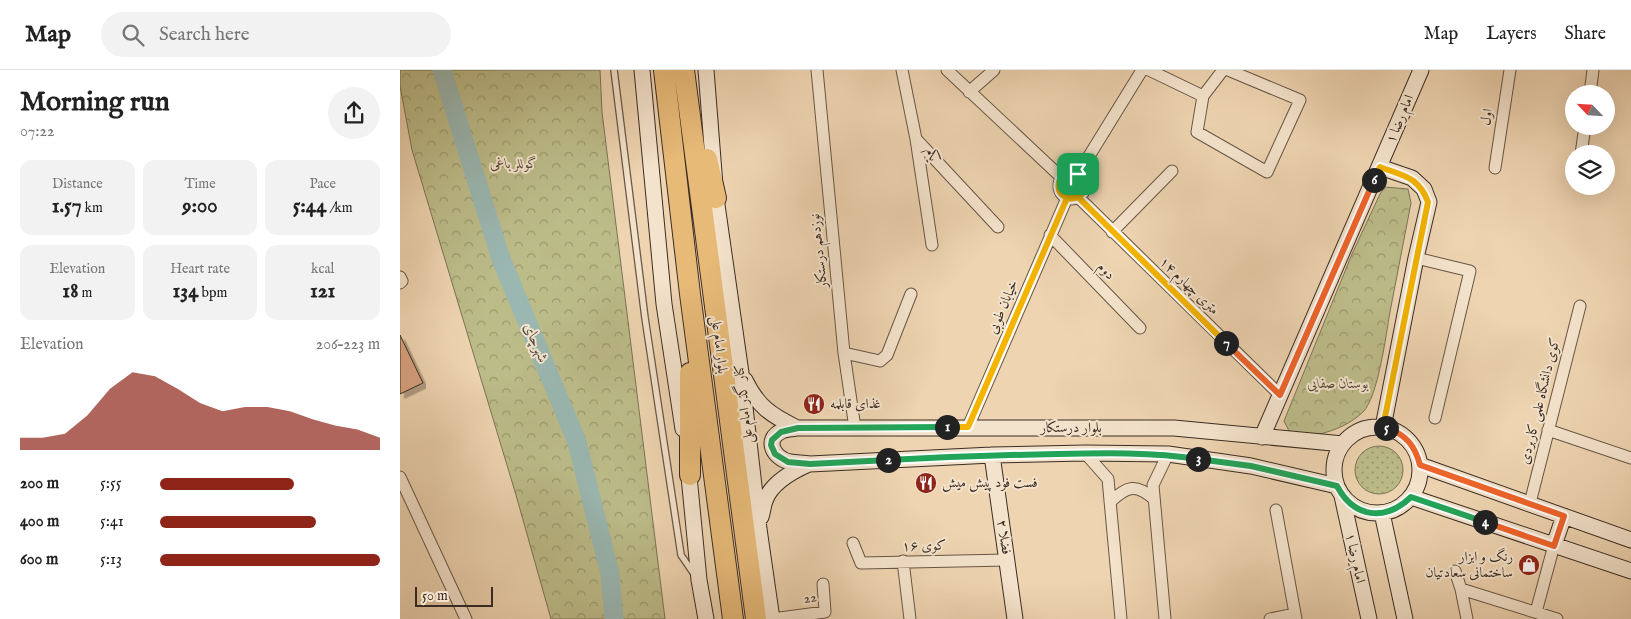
<!DOCTYPE html>
<meta charset="utf-8">
<style>
:root{--surface:#fff;--page:#f2f2f2;--text:#222;--muted:#767676;--line:#e0e0e0;--accent:#8f2418}
body{margin:0;font-family:"IM FELL English",Amiri,serif;background:var(--page);color:var(--text);height:100vh;display:flex;flex-direction:column;font-size:19px;white-space:nowrap}
*{box-sizing:border-box;margin:0}
p{font-size:16px;color:var(--muted)}
.icon{flex:none;width:28px;height:28px;fill:none;stroke:currentColor;stroke-width:2;stroke-linecap:round;stroke-linejoin:round}
.map{position:relative;flex:1;overflow:hidden}
.panel{display:flex;flex-direction:column;background:var(--surface);width:400px}
.panel>*{flex:none}
.needle{width:32px;rotate:295deg}
.fabs{position:absolute;left:1165px;top:15px;display:grid;gap:10px}
.fabs a{display:grid;place-items:center;width:50px;height:50px;border-radius:50%;background:var(--surface);box-shadow:0 5px 20px #0002;font-size:25px}
.scale{position:absolute;left:15px;bottom:12px;width:78px;box-sizing:border-box;padding-left:5px;border:2px solid #3a2c23;border-top:0;font-size:14px;line-height:18px;white-space:nowrap;color:#3a2c23;-webkit-text-stroke:4px #f4e3cc;paint-order:stroke}
.pin{position:absolute;display:grid;place-items:center;width:42px;height:42px;color:#fff;margin:-21px;border-radius:10px;box-shadow:0 2px 8px #0006}
.km{position:absolute;width:25px;height:25px;margin:-12px;border-radius:50%;background:#222;color:#fff;font-size:14px;line-height:25px;text-align:center}
.round{display:grid;place-items:center;flex:none;width:52px;height:52px;border-radius:26px;background:var(--page)}
.head{display:flex;align-items:center;justify-content:space-between;height:85px;padding:0 20px}
h1{font-size:28px;font-weight:700;line-height:38px}
.figures{display:grid;grid-template-columns:repeat(3,1fr);gap:8px;height:85px;padding:5px 20px}
.figures div{display:grid;align-content:center;border-radius:12px;background:var(--page);text-align:center}
.figures b{font-size:21px;font-weight:700}
.figures small{font-size:14px;font-weight:400}
.figures p{font-size:14px}
.chart{height:140px;padding:10px 20px}
.chart p{display:flex;justify-content:space-between}
.chart svg{width:100%;height:90px;margin-top:5px;fill:var(--accent);opacity:.7}
ul{padding:0 20px;list-style:none;font-size:16px}
li{display:grid;grid-template-columns:80px 60px 1fr;align-items:center;height:38px}
li i{height:12px;border-radius:6px;background:var(--accent)}
header{display:flex;align-items:center;gap:30px;box-sizing:border-box;height:70px;padding:0 25px;background:var(--surface);border-bottom:1px solid var(--line)}
header strong{font-size:24px}
nav{display:flex;gap:28px;margin-inline-start:auto;font-size:18px}
.search{width:350px;height:45px;background:var(--page);display:flex;align-items:center;gap:12px;box-sizing:border-box;padding:0 18px;border-radius:28px;color:var(--muted);font-size:19px}
main{display:flex;flex:1;min-height:0}
.map>svg:first-child{display:block}
</style>
<header>
<strong>Map</strong>
<div class="search"><svg class="icon" aria-label="search" viewBox="0 0 24 24"><circle cx="10" cy="10" r="6"/><path d="M15 15l6 6"/></svg>Search here</div>
<nav><a>Map</a><a>Layers</a><a>Share</a></nav>
</header>
<main>
<section class="panel">
<div class="head"><div><h1>Morning run</h1><p>07:22</p></div><a class="round"><svg class="icon" aria-label="share" viewBox="0 0 24 24"><path d="M12 15V3M7 8l5-5 5 5M5 13v7h14v-7"/></svg></a></div>
<div class="figures">
<div><p>Distance</p><b>1.57<small> km</small></b></div>
<div><p>Time</p><b>9:00</b></div>
<div><p>Pace</p><b>5:44<small> /km</small></b></div>
</div>
<div class="figures">
<div><p>Elevation</p><b>18<small> m</small></b></div>
<div><p>Heart rate</p><b>134<small> bpm</small></b></div>
<div><p>kcal</p><b>121</b></div>
</div>
<div class="chart"><p><span>Elevation</span>206–223 m</p>
<svg viewBox="0 0 160 44" preserveAspectRatio="none"><path d="M0 44V38L10 38L20 36L30 27L40 14L50 6L60 8L70 14L80 21L90 25L100 23L110 23L120 25L130 29L140 32L150 34L160 38V44z"/></svg>
</div>
<ul>
<li><b>200 m</b>5:55<i style="width:61%"></i></li>
<li><b>400 m</b>5:41<i style="width:71%"></i></li>
<li><b>600 m</b>5:13<i style="width:100%"></i></li>
</ul>
</section>
<div class="map">
<svg width="1231" height="549" viewBox="0 0 1231 549">
<defs>
<pattern id="grass-dots" width="8" height="8" patternUnits="userSpaceOnUse" patternTransform="scale(1.25)"><rect width="8" height="8" fill="#bcbc89"/><path d="M2 2h.1M6 6h.1" fill="none" stroke="#9a9970" stroke-width="1.8" stroke-linecap="round"/></pattern>
<pattern id="park-crowns" width="20" height="18" patternUnits="userSpaceOnUse" patternTransform="scale(1.25)"><rect width="20" height="18" fill="#bcbc89"/><path d="M2 6a3 3 0 1 1 6 0M12 15a3 3 0 1 1 6 0" fill="none" stroke="#9a9970"/></pattern>
<filter id="shadow"><feDropShadow dx="4.5" dy="4.5" stdDeviation="0" flood-color="#0004"/></filter>
</defs>
<rect width="100%" height="100%" fill="#eed4b1"/>
<filter id="stains"><feTurbulence type="fractalNoise" baseFrequency=".004" numOctaves="4"/><feColorMatrix values="0 0 0 0 .2 0 0 0 0 .09 0 0 0 0 .02 0 0 0 .5 -.17"/></filter>
<radialGradient id="worn" r=".72"><stop offset=".6" stop-color="#630" stop-opacity="0"/><stop offset="1" stop-color="#630" stop-opacity=".3"/></radialGradient>
<path fill="url(#grass-dots)" stroke="#7b7456" d="M955 400a24 24 0 1 1 48 0a24 24 0 1 1-48 0Z"/>
<path fill="url(#park-crowns)" stroke="#7b7456" d="M0 0H200L202 42 265 549H151L116 425 12 80 0 16Z
M985 117 1008 119 1011 133C1004 169 997 206 990 242 986 265 978 327 963 342 945 359 920 366 896 367L889 361 884 351 952 184 980 124Z"/>
<g fill="none" stroke-linecap="round" stroke-linejoin="round">
<path stroke="#9ab7b1" stroke-width="19" d="M42 0 101 189 177 372 210 504 214 549"/>
</g>
<path fill="#d7a07e" stroke="#3a2c23" filter="url(#shadow)" d="M0 265 23 313 0 324Z"/>
<g fill="none" stroke-linecap="round" stroke-linejoin="round">
<g stroke="#675646" stroke-width="8">
<path id="lane" d="M214 0 245 248 281 485 294 504"/>
</g>
<g stroke="#675646" stroke-width="13">
<path id="street" d="M417 0 444 283 455 358
M502 0 516 69 532 175
M547 0 661 107
M749 0 803 26
M823 0 803 26 797 62 867 102 900 30 828 0
M569 22 594 0
M1190 24 1193 0
M516 69 598 157
M1181 84 1185 56
M1095 98 1110 0
M659 116a13 13 0 1 1 26 0a13 13 0 1 1-26 0Z
M678 104 742 0
M678 127 880 325
M712 162 772 101
M650 165 740 258
M1016 188 1070 201 1035 348
M0 207 2 211 0 213
M444 283 480 291 487 285 511 224
M568 357 667 128
M1148 360 1231 388
M685 383 708 409 721 549
M0 407 66 549
M710 432C727 416 736 413 754 429
M1130 433 1180 236
M876 440 896 549
M453 473 461 493 607 490
M503 491 510 549
M1055 501 1061 519 1067 549
M1061 519 1157 549
M1136 542 1154 475
M372 549 425 542 423 514
M765 549 753 415 768 384
M870 549 895 544"/>
</g>
<g stroke="#3a2c23" stroke-width="17">
<path id="secondary" d="M242 0 264 234 283 359
M306 0 316 128 341 303 359 459 372 549
M980 97 1012 108 1024 119 1029 132 1016 188 983 357
M345 310C358 337 371 345 397 358
M934 400a43 43 0 1 1 86 0a43 43 0 1 1-86 0Z
M862 367 1021 0
M592 385 615 549
M1020 395 1231 470
M288 396 299 510 306 549
M937 416 851 396 768 384 685 383 592 385 410 394C403 393 396 393 390 392 374 389 363 369 382 361 386 359 393 359 397 358H774L943 374
M942 426 969 549
M1011 427 1231 501
M982 443 1005 549
M361 447C363 442 363 436 365 431 371 413 393 401 409 394
M1154 475 1164 446"/>
</g>
<g stroke="#3a2c23" stroke-width="22">
<path id="highway" d="M264 0 290 224 333 549
M284 0 356 549
M307 89 316 128
M290 405V303"/>
</g>
<use href="#lane" stroke="#f4e3cc" stroke-width="5.5"/>
<use href="#street" stroke="#f4e3cc" stroke-width="11"/>
<use href="#secondary" stroke="#f4e3cc" stroke-width="15"/>
<use href="#highway" stroke="#e7ba78" stroke-width="20"/>
</g>
<g fill="none" stroke-linecap="round" stroke-linejoin="round">
<g stroke="#fff" stroke-width="10">
<path id="split-1" d="M547 357H568L667 128C684 131 690 115 678 104"/>
</g>
<g stroke="#fff" stroke-width="10">
<path id="split-2" d="M488 390 410 394 388 392 375 384 371 375 372 370 381 362 398 358 547 357"/>
</g>
<g stroke="#fff" stroke-width="10">
<path id="split-3" d="M488 390C545 387 601 385 657 384 704 383 752 382 798 389"/>
</g>
<g stroke="#fff" stroke-width="10">
<path id="split-4" d="M798 389 851 396 937 416C954 448 985 452 1011 427L1085 452"/>
</g>
<g stroke="#fff" stroke-width="10">
<path id="split-5" d="M986 358C1006 364 1015 376 1020 395L1164 446 1154 476 1085 452"/>
</g>
<g stroke="#fff" stroke-width="10">
<path id="split-6" d="M974 110 980 97C1003 106 1018 106 1028 132L983 357 986 358"/>
</g>
<g stroke="#fff" stroke-width="10">
<path id="split-7" d="M826 273 880 325 974 110"/>
</g>
<g stroke="#fff" stroke-width="10">
<path id="split-8" d="M678 104C652 97 652 135 678 127L826 273"/>
</g>
<use href="#split-1" stroke="#f5b400" stroke-width="6"/>
<use href="#split-2" stroke="#22a559" stroke-width="6"/>
<use href="#split-3" stroke="#22a559" stroke-width="6"/>
<use href="#split-4" stroke="#22a559" stroke-width="6"/>
<use href="#split-5" stroke="#f0652b" stroke-width="6"/>
<use href="#split-6" stroke="#f5b400" stroke-width="6"/>
<use href="#split-7" stroke="#f0652b" stroke-width="6"/>
<use href="#split-8" stroke="#f5b400" stroke-width="6"/>
</g>
<defs>
<g id="restaurant-disc" transform="scale(1.125)"><circle r="9.5" fill="#8f2418" stroke="#f4e3cc"/><path d="M-5-6h1v4h1v-4h1v4h1v-4h1v5L-1.5 .5V6h-2V.5L-5-1ZM5-6V6H3V1.5H1.5Q1.5-4 5-6Z" fill="#fff"/></g>
<g id="shop-disc" transform="scale(1.125)"><circle r="9.5" fill="#8f2418" stroke="#f4e3cc"/><path d="M-5-2.5h2.3a2.7 3.5 0 0 1 5.4 0H5L5.5 6h-11ZM-1.5-2.5h3a1.5 2.3 0 0 0-3 0Z" fill="#fff"/></g>
</defs>
<g fill-rule="evenodd">
<use href="#restaurant-disc" x="414" y="334"/>
<use href="#restaurant-disc" x="526" y="413"/>
<use href="#shop-disc" x="1129" y="495"/>
</g>
<g text-anchor="middle" dominant-baseline="central" stroke-width="4" stroke-linejoin="round" paint-order="stroke">
<g font-size="14" fill="#3a2c23" stroke="#f4e3cc">
<text transform="translate(1087 47) rotate(-81)">اول</text>
<text transform="translate(1000 49) rotate(-67)">امام رضا ۱</text>
<text transform="translate(533 85) rotate(81)">یکم</text>
<text transform="translate(419 181) rotate(-96)">نوزدهم درستکار</text>
<text transform="translate(706 201) rotate(46)">دوم</text>
<text transform="translate(789 216) rotate(44)">۱۴ متری چهارم</text>
<text transform="translate(603 237) rotate(-67)">خیابان طوبی</text>
<text transform="translate(319 275) rotate(83)">بلوار امام علی</text>
<text transform="translate(1140 331) rotate(-76)">کوی دانشگاه علمی کاربردی</text>
<text transform="translate(344 334) rotate(-97)">کنار گذر امام علی</text>
<text x="671" y="358">بلوار درستکار</text>
<text transform="translate(604 467) rotate(82)">فضلا ۲</text>
<text transform="translate(524 476) rotate(-1)">کوی ۱۶</text>
<text transform="translate(955 488) rotate(78)">امام رضا ۱</text>
<text transform="translate(410 528) rotate(-9)">22</text>
</g>
<g font-size="14" font-style="italic" fill="#544937" stroke="#f4e3cc">
<text x="114" y="94">گوللر باغی</text>
<text x="938" y="314">بوستان صفایی</text>
</g>
<g font-size="14" fill="#3a2c23" stroke="#f4e3cc" text-anchor="start">
<text x="430" y="334">غذای قابلمه</text>
<text x="542" y="413">فست فود پیش میش</text>
<text x="1113" y="487" text-anchor="end">رنگ و ابزار<tspan x="1113" dy="16">ساختمانی سعادتیان</tspan></text>
</g>
<g font-size="15" font-style="italic" fill="#524f46" stroke="#f4e3cc">
<text transform="translate(136 273) rotate(67)">شهرچای</text>
</g>
</g>
<rect width="100%" height="100%" filter="url(#stains)"/>
<rect width="100%" height="100%" fill="url(#worn)"/>
</svg>
<div class="fabs">
<a><svg class="needle" viewBox="-14 -14 28 28"><path d="M0-13l5 13h-10z" fill="#e53935"/><path d="M0 13l5-13h-10z" fill="#767676"/></svg></a>
<a><svg class="icon" aria-label="layers" viewBox="0 0 24 24"><path d="M12 4l9 5-9 5-9-5zM3 14l9 5 9-5"/></svg></a>
</div>
<div class="scale">50 m</div>
<div class="pin" style="left:678px;top:104px;background:#1e9e55"><svg class="icon" aria-label="arrive" viewBox="0 0 24 24"><path d="M6 21V4h12l-3 4 3 4H6"/></svg></div>
<b class="km" style="left:547px;top:357px">1</b>
<b class="km" style="left:488px;top:390px">2</b>
<b class="km" style="left:798px;top:389px">3</b>
<b class="km" style="left:1085px;top:452px">4</b>
<b class="km" style="left:986px;top:358px">5</b>
<b class="km" style="left:974px;top:110px">6</b>
<b class="km" style="left:826px;top:273px">7</b>
</div>
</main>
